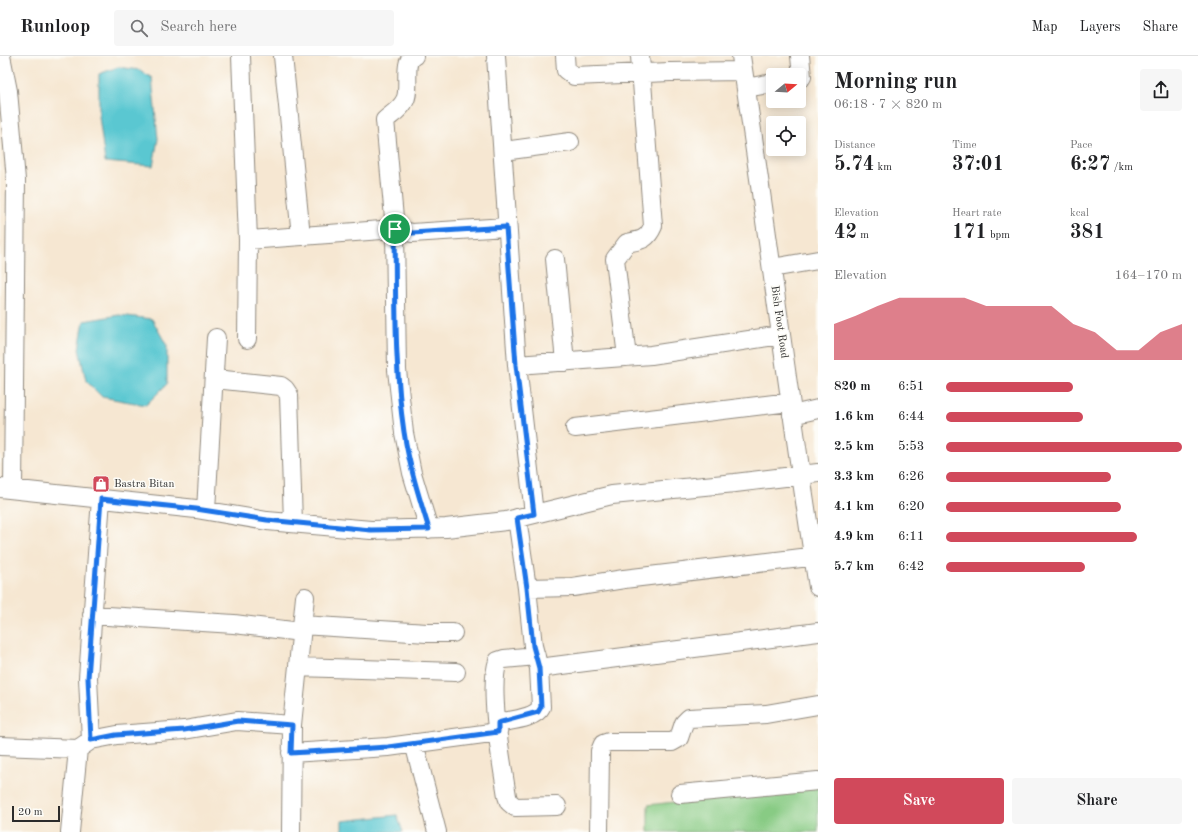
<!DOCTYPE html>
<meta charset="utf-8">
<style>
:root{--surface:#fff;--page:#f6f6f6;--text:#202124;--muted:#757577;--line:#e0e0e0;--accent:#d1495b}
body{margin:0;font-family:"Old Standard TT",serif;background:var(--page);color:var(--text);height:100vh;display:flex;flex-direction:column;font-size:15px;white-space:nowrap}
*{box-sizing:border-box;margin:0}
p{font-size:13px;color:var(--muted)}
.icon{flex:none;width:22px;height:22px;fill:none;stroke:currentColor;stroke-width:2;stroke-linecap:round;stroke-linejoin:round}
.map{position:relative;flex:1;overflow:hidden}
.side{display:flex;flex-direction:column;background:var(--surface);width:380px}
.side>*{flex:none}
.needle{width:26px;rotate:72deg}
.buttons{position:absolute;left:766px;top:12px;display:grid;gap:8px}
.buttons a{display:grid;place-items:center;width:40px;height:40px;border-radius:4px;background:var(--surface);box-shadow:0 2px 10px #0003;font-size:20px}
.scale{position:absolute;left:12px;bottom:10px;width:48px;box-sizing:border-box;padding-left:4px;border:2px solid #2b2b2b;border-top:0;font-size:11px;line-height:14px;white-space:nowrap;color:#2b2b2b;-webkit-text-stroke:3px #fdfcf7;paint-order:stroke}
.pin{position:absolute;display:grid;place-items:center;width:34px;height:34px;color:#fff;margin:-17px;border:2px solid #fff;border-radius:50%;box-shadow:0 1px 4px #0007}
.round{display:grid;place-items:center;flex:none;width:42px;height:42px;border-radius:4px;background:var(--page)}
.summary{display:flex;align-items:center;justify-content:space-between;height:68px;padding:0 16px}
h1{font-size:22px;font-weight:700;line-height:30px}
.stats{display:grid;grid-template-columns:repeat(3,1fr);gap:6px;height:68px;padding:4px 16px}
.stats div{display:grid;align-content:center}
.stats b{font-size:20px;font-weight:700}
.stats small{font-size:11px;font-weight:400}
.stats p{font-size:11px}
.chart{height:112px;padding:8px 16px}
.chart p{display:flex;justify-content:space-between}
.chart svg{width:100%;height:72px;margin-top:4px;fill:var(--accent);opacity:.7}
.button{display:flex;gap:8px;margin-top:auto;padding:8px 16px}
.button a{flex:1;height:46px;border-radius:4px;background:var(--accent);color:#fff;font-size:16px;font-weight:700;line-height:46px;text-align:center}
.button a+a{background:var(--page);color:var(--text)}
ul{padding:0 16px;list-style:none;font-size:13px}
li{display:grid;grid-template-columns:64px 48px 1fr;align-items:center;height:30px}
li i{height:10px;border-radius:5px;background:var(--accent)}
header{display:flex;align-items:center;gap:24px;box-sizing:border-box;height:56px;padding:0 20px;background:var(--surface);border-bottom:1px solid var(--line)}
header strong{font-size:19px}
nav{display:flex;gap:22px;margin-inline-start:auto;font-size:14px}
.search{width:280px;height:36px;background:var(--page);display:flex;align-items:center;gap:10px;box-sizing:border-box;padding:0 14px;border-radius:4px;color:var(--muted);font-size:15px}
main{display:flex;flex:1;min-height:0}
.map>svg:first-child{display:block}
</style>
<header>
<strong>Runloop</strong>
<div class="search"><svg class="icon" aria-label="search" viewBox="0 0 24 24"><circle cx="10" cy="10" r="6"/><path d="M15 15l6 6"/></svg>Search here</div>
<nav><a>Map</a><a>Layers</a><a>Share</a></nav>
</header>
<main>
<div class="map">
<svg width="818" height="776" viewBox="0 0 818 776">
<rect width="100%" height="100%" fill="#fdfcf7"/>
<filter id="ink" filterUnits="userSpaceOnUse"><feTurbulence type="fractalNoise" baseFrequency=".025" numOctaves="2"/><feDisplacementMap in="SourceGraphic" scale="8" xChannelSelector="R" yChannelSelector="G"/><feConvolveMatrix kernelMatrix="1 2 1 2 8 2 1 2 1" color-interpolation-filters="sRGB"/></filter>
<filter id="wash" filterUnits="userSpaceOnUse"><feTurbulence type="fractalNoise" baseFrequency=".012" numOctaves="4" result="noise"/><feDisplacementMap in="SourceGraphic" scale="16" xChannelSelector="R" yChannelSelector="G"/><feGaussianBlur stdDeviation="0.9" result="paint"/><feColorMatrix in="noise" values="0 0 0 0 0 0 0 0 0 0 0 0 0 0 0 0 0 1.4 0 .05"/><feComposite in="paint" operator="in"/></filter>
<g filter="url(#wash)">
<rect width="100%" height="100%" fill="#f6e7d2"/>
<path fill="#88cb84" stroke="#5a7b58" d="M818 730V776H648V749Z"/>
<path fill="#5ac7d1" stroke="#42797e" d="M118 11 140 14 152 22 158 83 153 110 105 106 99 60V18Z
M119 259 152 263 167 290V328L146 349 102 341 86 325 79 293 84 265Z
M397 759 403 776H342V765Z"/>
</g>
<g filter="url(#ink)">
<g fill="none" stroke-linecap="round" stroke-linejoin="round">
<g stroke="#90897e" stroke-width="20">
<path id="street" d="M1 0 8 35 16 124 13 433
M241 0 248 184 247 283
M283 0 301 180
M414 0C402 5 411 33 405 44 401 53 392 58 385 64L395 173 397 314 404 377 412 417 429 473
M496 0 517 309 534 458
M565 0 566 14 574 20 670 16 743 15
M741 0C768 177 790 354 818 531
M800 0 802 21
M746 32 773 27
M503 95 570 86
M248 184 395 173 412 177 506 171
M555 203 565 306
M772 212 818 204
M627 301 615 203 627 187C641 184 647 184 653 170L640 0
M517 309 651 299 781 279
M215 323 281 330 285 333 289 339 293 467
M792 359 818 353
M575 372 790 346
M0 432 196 453 267 465 371 474 446 472 506 465 612 439 735 427 818 417
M101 443 88 622 91 684 117 679 184 674 237 665 292 669
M206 454 216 282
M527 532 573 531 624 523 818 500
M92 559 234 568 301 576
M302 569 427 577H453
M536 600 504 603 498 605C488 633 502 708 507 740L509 746 515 751 557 750
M298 611 456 616
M539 612 818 576
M498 667C510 664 535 663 541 651L539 612 533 590 527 532 517 462
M414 687 437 776
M0 690 78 693 91 684
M291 697 388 691 498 676
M680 738 818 725
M70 776 78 693
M291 776 292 669 305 541
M599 776 600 695 603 688 609 686H672L679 682 684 667 689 662 766 658 818 649"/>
</g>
<use href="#street" stroke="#fff" stroke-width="18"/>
</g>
</g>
<g fill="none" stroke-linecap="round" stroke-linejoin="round" filter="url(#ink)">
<g stroke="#fff" stroke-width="8">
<path id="route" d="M506 171 516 309 534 458 517 462 527 532 533 590 539 612 541 651 538 656 498 667V676L388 691 291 697 292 669 238 665 184 674 116 679 91 684 88 622 101 443 196 453 267 464 371 474 429 473C419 441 409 409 404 376 394 309 396 241 395 173L412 177Z"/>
</g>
<use href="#route" stroke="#1a73e8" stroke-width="5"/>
</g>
<defs>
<g id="shop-square" transform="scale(0.9)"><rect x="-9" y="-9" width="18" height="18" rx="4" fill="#d1495b" stroke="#fdfcf7"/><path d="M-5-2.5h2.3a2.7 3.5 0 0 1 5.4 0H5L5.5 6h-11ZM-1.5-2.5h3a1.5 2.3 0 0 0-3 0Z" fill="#fff"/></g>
</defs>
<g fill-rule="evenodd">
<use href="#shop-square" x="101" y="428"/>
</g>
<g text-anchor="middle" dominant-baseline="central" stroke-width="3" stroke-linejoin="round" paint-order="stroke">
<g font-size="11" fill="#2b2b2b" stroke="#fdfcf7">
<text transform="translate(779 266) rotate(82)">Bish Foot Road</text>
</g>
<g font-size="11" fill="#2b2b2b" stroke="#fdfcf7" text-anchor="start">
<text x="114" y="428">Bastra Bitan</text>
</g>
</g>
</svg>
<div class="buttons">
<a><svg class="needle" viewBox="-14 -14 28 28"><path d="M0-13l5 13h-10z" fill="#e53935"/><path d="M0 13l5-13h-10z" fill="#757577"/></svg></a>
<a><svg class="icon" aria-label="locate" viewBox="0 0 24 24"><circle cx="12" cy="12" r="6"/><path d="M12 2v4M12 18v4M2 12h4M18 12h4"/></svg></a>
</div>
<div class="scale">20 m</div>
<div class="pin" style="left:395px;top:173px;background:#1e9e55"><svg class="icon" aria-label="arrive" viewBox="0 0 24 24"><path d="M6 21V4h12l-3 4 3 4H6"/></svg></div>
</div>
<section class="side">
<div class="summary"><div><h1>Morning run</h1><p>06:18 · 7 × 820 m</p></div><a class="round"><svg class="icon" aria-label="share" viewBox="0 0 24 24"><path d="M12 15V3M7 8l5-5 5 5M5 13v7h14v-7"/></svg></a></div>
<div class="stats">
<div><p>Distance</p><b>5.74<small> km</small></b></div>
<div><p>Time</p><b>37:01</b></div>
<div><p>Pace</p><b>6:27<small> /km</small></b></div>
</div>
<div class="stats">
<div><p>Elevation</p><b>42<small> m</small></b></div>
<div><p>Heart rate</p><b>171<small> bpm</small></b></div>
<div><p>kcal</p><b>381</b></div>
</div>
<div class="chart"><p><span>Elevation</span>164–170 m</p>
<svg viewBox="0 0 160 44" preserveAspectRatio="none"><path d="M0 44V22L10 17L20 11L30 6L40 6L50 6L60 6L70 11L80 11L90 11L100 11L110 22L120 27L130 38L140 38L150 27L160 22V44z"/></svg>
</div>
<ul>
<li><b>820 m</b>6:51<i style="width:54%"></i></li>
<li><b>1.6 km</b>6:44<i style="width:58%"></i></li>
<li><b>2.5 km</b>5:53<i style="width:100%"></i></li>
<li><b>3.3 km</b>6:26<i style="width:70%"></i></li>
<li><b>4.1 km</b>6:20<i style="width:74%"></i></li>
<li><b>4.9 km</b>6:11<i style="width:81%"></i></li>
<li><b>5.7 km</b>6:42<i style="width:59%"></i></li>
</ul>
<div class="button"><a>Save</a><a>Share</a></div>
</section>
</main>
